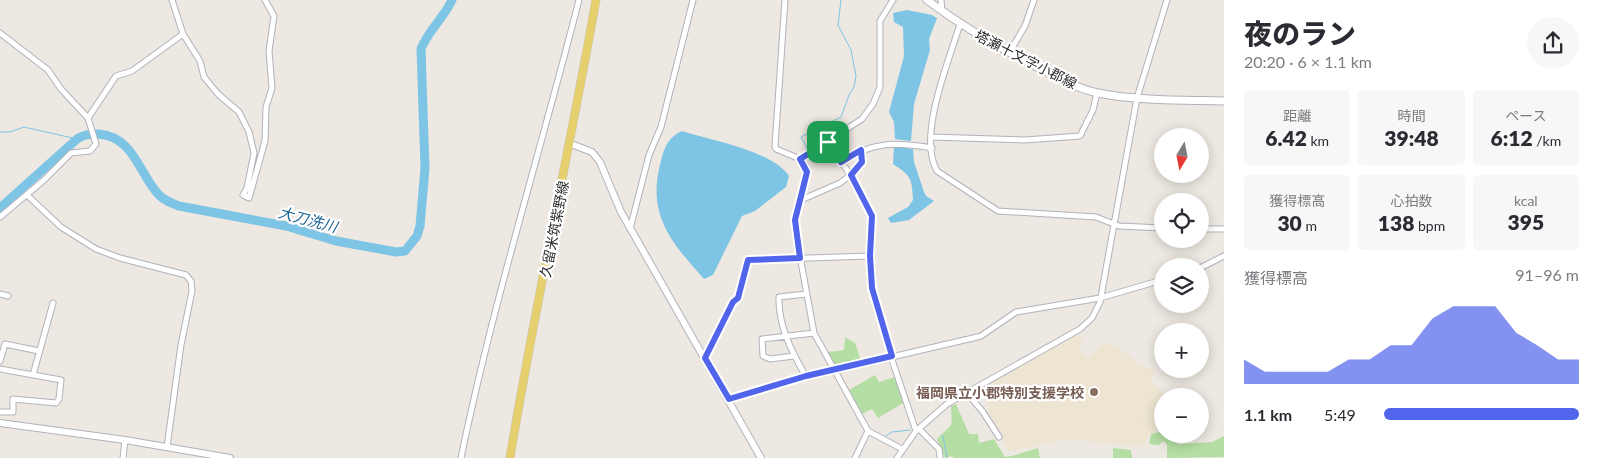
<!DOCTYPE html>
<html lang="ja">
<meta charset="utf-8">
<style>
:root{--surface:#fff;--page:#f7f7f7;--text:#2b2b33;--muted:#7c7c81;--accent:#5065eb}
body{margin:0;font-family:Lato,"Noto Sans JP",sans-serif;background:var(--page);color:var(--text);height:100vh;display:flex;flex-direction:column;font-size:19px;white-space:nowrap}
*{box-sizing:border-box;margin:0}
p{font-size:16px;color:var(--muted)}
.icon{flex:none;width:28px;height:28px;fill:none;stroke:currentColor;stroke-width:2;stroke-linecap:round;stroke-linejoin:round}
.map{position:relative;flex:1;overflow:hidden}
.drawer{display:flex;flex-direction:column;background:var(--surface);width:375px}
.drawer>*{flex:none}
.needle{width:32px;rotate:190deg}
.fabs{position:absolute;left:1154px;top:128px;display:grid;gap:10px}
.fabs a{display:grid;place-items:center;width:55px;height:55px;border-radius:50%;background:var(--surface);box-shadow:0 2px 12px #0003;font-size:25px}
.pin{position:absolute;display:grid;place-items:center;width:42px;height:42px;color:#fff;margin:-21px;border-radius:10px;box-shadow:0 2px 8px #0006}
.round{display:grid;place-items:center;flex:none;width:52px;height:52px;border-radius:26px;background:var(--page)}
.overview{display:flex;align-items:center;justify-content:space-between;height:85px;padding:0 20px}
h1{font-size:28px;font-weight:800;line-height:38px}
.figures{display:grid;grid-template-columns:repeat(3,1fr);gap:8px;height:85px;padding:5px 20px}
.figures div{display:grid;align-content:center;border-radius:5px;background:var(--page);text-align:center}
.figures b{font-size:21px;font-weight:800}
.figures small{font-size:14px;font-weight:400}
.figures p{font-size:14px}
.chart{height:140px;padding:10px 20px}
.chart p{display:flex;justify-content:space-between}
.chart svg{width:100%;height:90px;margin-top:5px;fill:var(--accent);opacity:.7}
ul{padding:0 20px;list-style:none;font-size:16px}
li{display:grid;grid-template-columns:80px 60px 1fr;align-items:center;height:38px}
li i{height:12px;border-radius:6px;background:var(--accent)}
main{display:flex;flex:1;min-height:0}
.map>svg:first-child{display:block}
</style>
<main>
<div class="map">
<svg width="1224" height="458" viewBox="0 0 1224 458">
<rect width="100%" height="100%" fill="#ede8e1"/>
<path fill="#ede5d2" d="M1076 334 1083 341 1079 351 1089 358 1104 342 1121 350 1138 364 1156 372 1150 379 1164 393 1162 429 1149 434 1144 446 1140 447 1068 439 1008 451 992 420 986 398 980 388Z"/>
<path fill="#b4dea3" d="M845 337 855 343 861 361 836 367 828 352 844 350Z
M875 375 879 382 895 377 903 403 878 418 872 409 862 414 849 390Z
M956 404 969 434H978L979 443 994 439 1005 457 1012 456 1038 448 1040 458H955L951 456 945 458 937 439C954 422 952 430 951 406Z
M1160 432 1169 434 1178 444 1212 442 1224 436V457L1167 458V444L1163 441 1159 445 1149 444 1151 434Z
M1113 448 1131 450 1132 458H1113Z"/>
<path fill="#7ec5e5" d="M907 10 932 15 937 18 929 39 930 50 914 104 911 141 895 139 894 122 889 112 904 56 903 27 894 22 893 13Z
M682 131C710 140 773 151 789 176L786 187 755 211 742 216 713 275 704 279C671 242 646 214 661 161 664 148 668 137 682 131Z
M894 146 913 149 914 162 924 192 926 196 934 201 909 220 891 223 888 218 908 207 913 200C912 178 911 176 893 164Z"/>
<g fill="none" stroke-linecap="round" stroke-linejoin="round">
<path stroke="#7ec5e5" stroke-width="1" d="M0 132H10L24 127 77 139
M808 150 801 137 841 117 849 95 854 87 856 76 851 50 838 25 841 0
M943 436 947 458
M884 437 892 432 910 430"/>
<path stroke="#7ec5e5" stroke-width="9" d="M0 208 77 139C84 134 91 134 99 134 134 137 139 174 159 195 165 201 171 203 179 206L286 226 336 241 396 252 405 251 417 236 420 226 425 168 421 49C428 30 444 18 452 0"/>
<g stroke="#b1b2bc" stroke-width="7">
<path id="minor" d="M172 0 183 34 200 61 204 77 218 94 239 112 249 132 254 153 247 188 243 195 249 198 265 141 266 107 272 88 269 51 274 16 265 0
M785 0 775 146 776 149 800 159 806 167 801 200
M941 0 942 11
M960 24C949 61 917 136 937 171L998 211 1096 217 1119 226 1162 228
M0 33 48 70 61 89 88 118 96 144 90 151 71 153 44 180 0 217
M1009 53 1025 26 1034 0
M88 118 116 76 132 71 183 34
M931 137 1025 140 1080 136 1093 110 1097 93
M828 142 857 185 872 216 870 256 872 288 890 354 916 431
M861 150 862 162 851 175 840 183 801 200 797 207 795 229 814 333 868 431 902 449
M800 159 862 119 873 104 880 87V21L893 0
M841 162C874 141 895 142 932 148
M27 195 61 227 96 249 120 258 186 275 191 281 192 291 181 345 167 447
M630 229 649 155 661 127 693 0
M1200 229H1224
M1200 268 1224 256
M0 294 8 296
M806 294 779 297C778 326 792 352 806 377
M794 356 770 359 763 356 762 339 814 333
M705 358 733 302 738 298 748 260 870 256
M0 361 5 344 39 351
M0 369 61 380 59 399 56 403 13 399V412H0
M33 375 53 303
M967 393 983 412 999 437
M729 399 806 377 973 338 981 336 1016 312 1100 298 1162 280
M919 429 939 449 940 458
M123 458 125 440
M461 458C493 303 540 153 579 0
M855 458 868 431
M897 458 916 431 947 404 1080 329 1092 318 1100 302 1137 98 1167 0"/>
</g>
<g stroke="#b1b2bc" stroke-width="8">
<path id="tertiary" d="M571 144 592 152 600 162 621 212 761 458
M0 423 125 440 230 458"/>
</g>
<g stroke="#b1b2bc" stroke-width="9">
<path id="secondary" d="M927 0C963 27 1001 49 1041 69 1059 78 1078 89 1098 93 1139 101 1182 100 1224 101"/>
</g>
<g stroke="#c8c8c8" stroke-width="9">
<path id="primary" d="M510 458C535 305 569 153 596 0"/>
</g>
<use href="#minor" stroke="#fff" stroke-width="5"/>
<use href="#tertiary" stroke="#fff" stroke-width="6"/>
<use href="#secondary" stroke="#fff" stroke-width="7"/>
<use href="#primary" stroke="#e6cf6d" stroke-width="8"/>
</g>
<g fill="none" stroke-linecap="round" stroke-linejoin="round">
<g stroke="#fff" stroke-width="10">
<path id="route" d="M828 142 841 162 861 150 862 162 851 175 872 216 870 256 872 288 892 356 806 376 729 399 705 358 733 302 738 298 748 260 800 258 795 220 807 172 800 159Z"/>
</g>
<use href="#route" stroke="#5065eb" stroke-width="6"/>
</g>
<circle fill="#8d6e63" stroke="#fff" stroke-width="2" cx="1094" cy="392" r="5"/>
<g text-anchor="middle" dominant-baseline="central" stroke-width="4.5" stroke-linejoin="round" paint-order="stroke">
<g font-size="14" fill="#2d2d2d" stroke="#fff">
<text transform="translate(1026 59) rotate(27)">塔瀬十文字小郡線</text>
<text transform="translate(554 229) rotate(-79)">久留米筑紫野線</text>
</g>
<g font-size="14" font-weight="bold" fill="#785e54" stroke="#fff" text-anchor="end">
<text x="1084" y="392">福岡県立小郡特別支援学校</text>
</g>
<g font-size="15" font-style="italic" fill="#196495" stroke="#fff">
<text transform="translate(308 219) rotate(15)">大刀洗川</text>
</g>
</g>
</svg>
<div class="fabs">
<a><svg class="needle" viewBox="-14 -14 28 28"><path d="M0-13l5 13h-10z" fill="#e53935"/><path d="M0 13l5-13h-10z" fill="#7c7c81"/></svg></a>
<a><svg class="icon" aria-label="locate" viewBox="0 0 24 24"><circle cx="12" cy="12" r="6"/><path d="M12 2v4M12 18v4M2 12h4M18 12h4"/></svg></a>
<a><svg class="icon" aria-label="layers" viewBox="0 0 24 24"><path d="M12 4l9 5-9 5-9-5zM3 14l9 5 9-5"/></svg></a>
<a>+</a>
<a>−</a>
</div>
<div class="pin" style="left:828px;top:142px;background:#1e9e55"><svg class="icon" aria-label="arrive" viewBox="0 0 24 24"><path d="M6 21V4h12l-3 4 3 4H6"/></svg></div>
</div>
<section class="drawer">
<div class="overview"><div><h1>夜のラン</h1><p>20:20 · 6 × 1.1 km</p></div><a class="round"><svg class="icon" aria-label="share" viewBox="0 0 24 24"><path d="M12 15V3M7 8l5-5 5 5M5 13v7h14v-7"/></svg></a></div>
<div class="figures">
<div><p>距離</p><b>6.42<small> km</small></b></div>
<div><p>時間</p><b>39:48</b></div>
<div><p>ペース</p><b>6:12<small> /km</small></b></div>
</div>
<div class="figures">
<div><p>獲得標高</p><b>30<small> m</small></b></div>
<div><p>心拍数</p><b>138<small> bpm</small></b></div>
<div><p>kcal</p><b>395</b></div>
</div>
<div class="chart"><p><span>獲得標高</span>91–96 m</p>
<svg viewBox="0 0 160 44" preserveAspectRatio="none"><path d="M0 44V32L10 38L20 38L30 38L40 38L50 32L60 32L70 25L80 25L90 12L100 6L110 6L120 6L130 19L140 25L150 32L160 32V44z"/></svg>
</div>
<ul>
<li><b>1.1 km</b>5:49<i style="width:100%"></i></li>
</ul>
</section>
</main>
